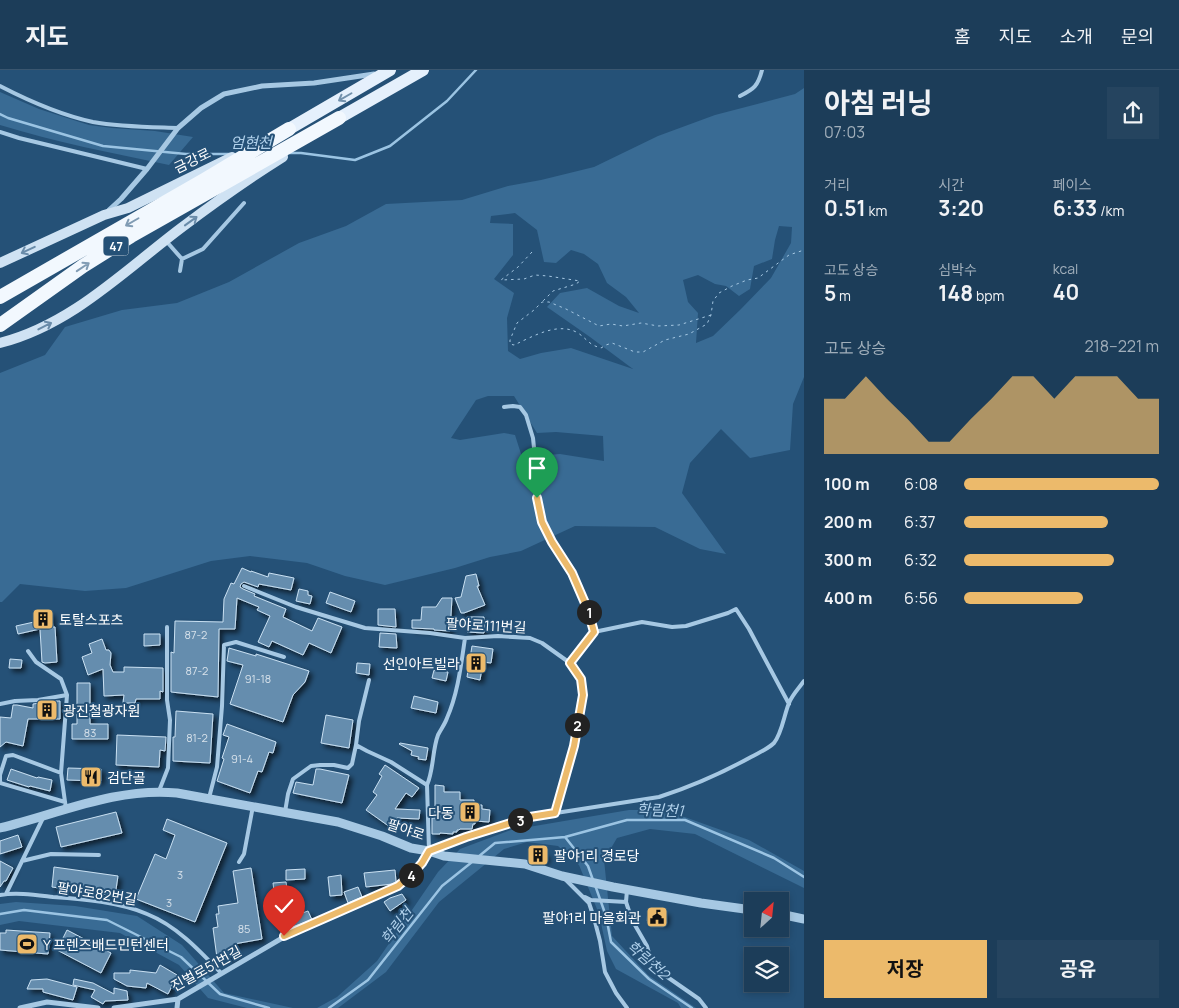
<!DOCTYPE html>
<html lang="ko">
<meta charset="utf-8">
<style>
:root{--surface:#1c3d59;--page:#25445f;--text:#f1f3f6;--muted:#a0aeba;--line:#3a566f;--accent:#ecba6b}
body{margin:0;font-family:Manrope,"Noto Sans KR",sans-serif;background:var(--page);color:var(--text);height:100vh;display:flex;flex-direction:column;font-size:19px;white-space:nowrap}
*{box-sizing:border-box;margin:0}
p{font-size:16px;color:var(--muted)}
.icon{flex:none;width:28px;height:28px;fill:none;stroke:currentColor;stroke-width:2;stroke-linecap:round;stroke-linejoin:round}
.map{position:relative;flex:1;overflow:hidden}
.side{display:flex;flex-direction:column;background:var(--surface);width:375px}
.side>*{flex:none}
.needle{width:32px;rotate:27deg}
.fabs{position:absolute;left:744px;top:822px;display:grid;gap:10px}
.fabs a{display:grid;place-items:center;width:45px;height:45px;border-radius:0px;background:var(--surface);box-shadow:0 2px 8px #0003,0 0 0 1px var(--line);font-size:25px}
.pin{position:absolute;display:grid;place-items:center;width:42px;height:42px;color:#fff;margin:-51px -21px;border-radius:50% 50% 50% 0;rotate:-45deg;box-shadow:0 0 5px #0007}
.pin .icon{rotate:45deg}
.km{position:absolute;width:25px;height:25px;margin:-12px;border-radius:50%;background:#222;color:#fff;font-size:14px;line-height:25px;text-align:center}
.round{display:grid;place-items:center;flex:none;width:52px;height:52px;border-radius:0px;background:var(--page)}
.head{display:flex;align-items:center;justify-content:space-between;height:85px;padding:0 20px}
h1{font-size:28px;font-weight:700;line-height:38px}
.figures{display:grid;grid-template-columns:repeat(3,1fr);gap:8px;height:85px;padding:5px 20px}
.figures div{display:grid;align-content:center}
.figures b{font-size:21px;font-weight:700}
.figures small{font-size:14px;font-weight:400}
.figures p{font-size:14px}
.chart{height:140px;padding:10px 20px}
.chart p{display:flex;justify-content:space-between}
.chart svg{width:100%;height:90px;margin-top:5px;fill:var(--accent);opacity:.7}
.action{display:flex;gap:10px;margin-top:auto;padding:10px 20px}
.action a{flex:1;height:58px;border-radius:0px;background:var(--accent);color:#111;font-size:20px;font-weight:700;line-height:58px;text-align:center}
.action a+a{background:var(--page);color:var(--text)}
ul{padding:0 20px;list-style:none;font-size:16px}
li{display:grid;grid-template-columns:80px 60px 1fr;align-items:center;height:38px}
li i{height:12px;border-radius:6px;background:var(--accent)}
header{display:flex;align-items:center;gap:30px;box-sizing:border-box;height:70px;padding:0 25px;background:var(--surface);border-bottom:1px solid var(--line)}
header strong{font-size:24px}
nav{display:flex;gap:28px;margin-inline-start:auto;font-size:18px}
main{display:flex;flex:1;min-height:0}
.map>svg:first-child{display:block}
</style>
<header>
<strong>지도</strong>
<nav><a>홈</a><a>지도</a><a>소개</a><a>문의</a></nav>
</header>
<main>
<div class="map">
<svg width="804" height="938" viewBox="0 0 804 938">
<defs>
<filter id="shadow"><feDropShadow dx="3.5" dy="3.5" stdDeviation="2.5" flood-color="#0009"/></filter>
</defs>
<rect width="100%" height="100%" fill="#255177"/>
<path fill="#396b94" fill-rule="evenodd" d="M804 18V307L793 334 790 380 750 388 721 359 690 393 682 423 726 484 700 479 655 457 575 456 521 481 490 487 455 498 385 515 345 506 307 493 250 486 211 491 126 518 85 521 20 514 2 532H0V303L45 285 65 257 122 240 177 233 229 212 299 173 346 156 386 134 462 130 508 116 541 110 594 97 658 66 715 45 795 24ZM515 143 537 160 544 192 556 193 571 180 584 184 598 194 607 213 626 227 639 243 619 236 587 218 560 223 547 237 590 267 633 299 571 278 541 283 520 289 508 281 507 248 514 223 494 209 513 185V154L490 153 491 146ZM779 156 792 157 791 173 771 208 740 240 713 266 696 273 698 243 688 232 683 210 698 205 715 214 726 216 739 226 750 219 754 196 772 189 775 170ZM488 326H514L537 363 556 362 603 366 604 391 560 384 522 387 515 365 504 363 460 370 451 368 476 330Z
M0 22 39 39 89 55 112 58 155 61 193 67 169 95C112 83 55 72 0 55Z
M629 740H665L749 770 804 801V818L695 764 650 759 617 768 604 790 612 866 648 905 696 938H681L678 933 616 899 607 881 599 844 579 795 558 776 527 772 504 779 439 832 386 902 338 938H317L337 927 377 891 438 802 460 779 511 760Z
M16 832 75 836 137 846 182 875 224 923 293 938H247L208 928 179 895 120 863 19 851 0 855V834Z"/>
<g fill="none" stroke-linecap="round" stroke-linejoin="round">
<path stroke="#9bc4e3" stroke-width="2.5" d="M0 44 8 48 103 76 186 84H229
M289 83H301L355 90 390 76 447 31 476 0
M565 767 588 796 593 810
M478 787 495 773 565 767 627 750H685L774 788 804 807
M595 815 606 846 611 872 649 909 692 938
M0 844 24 840 107 850 181 887 220 924 269 938
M329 938 368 910 442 816 472 792"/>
</g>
<path fill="#658dae" stroke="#c9e0f2" filter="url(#shadow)" d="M242 498 251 502V501L268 507 269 503 294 508 291 520 259 514 258 517 244 512 241 514 240 517 243 519 255 524 254 526 286 539 283 547 312 561 318 548 342 557 331 583 309 573 303 585 272 571 269 577 258 572 270 546 257 540 259 537 237 528 235 559H219L218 627 171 622V582L174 583 175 551 223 552 224 529 231 513 234 514Z
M476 504 479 516H477L485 535 464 543H461L455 528 461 527 466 506Z
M299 519 308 521V525L312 526 310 534 296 531Z
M330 522 355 531 351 542 326 533Z
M442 528H452L450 561 434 560V559L412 558V550H421L422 537H436Z
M378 539H395L396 557 378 555Z
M51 542 53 557H55L57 592 45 593 42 592 40 559 18 564 16 556 34 552V543Z
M467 547H484V563L467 562Z
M380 563 396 564 397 578 379 577Z
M144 564H160V575L144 576Z
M102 569 106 580H109L111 583 110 595 113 602H124V597L163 598V622L160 621V629H136L135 633H123L124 625 104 626 103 599 88 605 82 587 92 583 89 574Z
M472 576 493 579 491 593 483 592 480 610 467 607Z
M229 578 256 586V584L309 601 305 612 293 625 283 652 230 634 243 595 227 591Z
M10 589 22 590 21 598H9Z
M357 593 370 594 369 605 356 603Z
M434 600 448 602 446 611 432 608Z
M77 613H90V654H108V669H72V654H77Z
M414 626 438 632 436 643 411 638Z
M53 631H60V649H28L23 676 6 672 0 677V647L11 648 13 635H17L33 638V634Z
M176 641 213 644 210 693 173 691V667H175Z
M326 645 353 650 349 678 321 673Z
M227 654 276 672 273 683 269 682 262 702 258 701 250 723 217 711 224 689 222 688 229 667 223 665Z
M117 665 166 667 165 681 160 680 159 697 116 695Z
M400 673 428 678 426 690 418 689 419 687 411 685 412 681 399 674Z
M385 695 419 718 412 727 406 723 395 739 420 740 419 749 397 748 390 757 366 740 377 725 373 722 382 706 379 704Z
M68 698 101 699V711L67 710Z
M11 699 37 708 38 707 52 710 50 721 30 716 29 717 7 710Z
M316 699H320L349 705 342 733 293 723 296 712 313 715Z
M435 715 444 716V722H460V730H474V735H482V739L490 740 489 752 475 751V754H473L472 759H460L459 760H457V762H453V764L440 763V764H432V748H435Z
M116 742 122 763 61 777 56 757Z
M167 749 227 773 195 852 136 829 155 784 166 789 175 765 163 760Z
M18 765 22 777 0 784V771Z
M532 779 547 785 544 791 530 785Z
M0 791 13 798 6 811H4L0 817Z
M54 797 118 806 115 826 52 817Z
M251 798 262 869 234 874 236 886 217 888 213 858 218 857 216 844H219L218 836 238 833 233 801Z
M305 799V809L286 810V800Z
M395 800 396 812 392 814 366 817 364 803Z
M341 805 342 825 330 826 328 807Z
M286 812 291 847 308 841 312 850 292 857V858L279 860 273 813Z
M358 817 362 827 348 833 344 822Z
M402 824 406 830 390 841 384 832 390 828Z
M648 840 666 842 665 853 647 851Z
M6 860 50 863 48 884 0 880V863H6Z
M67 860 111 883 101 903 57 880Z
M160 895 177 905 171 915 172 916 168 924 147 913 146 918 127 916 114 909V903H130V900L156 903Z
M47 909 77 917 73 930 43 922V919H27L31 910Z
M74 909 93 913 114 924V918L127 921 128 930 105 931 103 934 91 927 95 920 73 915Z"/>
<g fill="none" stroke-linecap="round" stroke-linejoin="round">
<path stroke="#a6c8e3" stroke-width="1" stroke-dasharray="2.5 4" stroke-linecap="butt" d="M532 182 518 197 501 210 524 209 535 205 548 206 580 211 576 214 553 221 543 231
M711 245 679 255 658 256 641 253 623 256 611 254 599 256 566 239 549 232H542L534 240 517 253 510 270V274L514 275C532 267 558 251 578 263 587 269 589 275 601 278L606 275 612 273 635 282H643L665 270 689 264 707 254 711 245 713 231 719 223 732 216 747 210 758 208 789 185 804 180"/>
<path stroke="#a6c8e3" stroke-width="4" d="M0 16C29 31 61 45 93 52 121 57 149 57 178 58
M740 26C754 19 758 16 762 0
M0 62 19 68 147 99
M167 172 182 189 203 179 244 133
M180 201 182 189
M504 337 513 336 520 337 526 345 533 368 536 397 537 428 542 451 552 472 572 503 588 540 594 562
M244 516 296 537 365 558 430 563 465 568 498 566 530 568 542 573 570 593 581 609 583 625 574 676 555 743
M465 568C461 595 458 623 447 648 445 654 441 659 438 665 432 681 434 699 427 715L429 781 466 767 530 747 659 727C690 717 722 703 751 687 758 683 768 679 774 673 782 663 784 645 789 633 792 625 799 618 804 611
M28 581 36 592 61 609 67 625 61 703 66 739
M570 593 594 562 642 552 672 557 686 556 728 543 736 539 749 559 789 634
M369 610 359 651 356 675 367 681 391 692 427 715
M0 634 15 631 38 630 67 625
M61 703 13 685 6 686 0 705V713L65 732
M159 721 168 698 170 650 167 630V557
M209 728 217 697 222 636 224 575 236 572 284 587
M285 742 288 724 293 709 311 696 320 695H334L348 698 352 694 356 675
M22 791 51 784 99 785
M239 792 244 784 253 736
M565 809 589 833 594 848 600 871 605 902 616 923 627 938
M627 820 626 832 632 850 647 876 650 887 656 897 663 904 699 929 706 938
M6 824 43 748
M0 825C17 822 36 825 53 827 83 829 120 832 147 844 177 856 200 881 221 903
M585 827 591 830 626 832"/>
<path stroke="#a6c8e3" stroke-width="5" d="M109 140 121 129 147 99 178 58 201 38 224 24 262 16 314 13 374 4
M20 938 47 932 98 938
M114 938 178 929 284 867 398 816C410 805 420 795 429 781
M177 938 178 929"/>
<path stroke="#a6c8e3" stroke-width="9" d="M0 758C58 744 116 717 177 723L338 752 382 766 411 778 429 781 444 786 525 794 562 806 613 817 701 833 752 840
M780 844 804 849"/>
<path stroke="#cfe2f3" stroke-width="10" d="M0 193 104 145 128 138 232 87
M0 273C71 255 124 201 181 158 214 133 248 109 283 87"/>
<path stroke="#e5f0fc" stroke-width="12" d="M339 48 423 0
M289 59 390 0"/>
<path stroke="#f2f8fe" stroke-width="14" d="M0 227 204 110 289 59
M0 255 83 196 131 166 339 48"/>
</g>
<defs><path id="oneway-shaft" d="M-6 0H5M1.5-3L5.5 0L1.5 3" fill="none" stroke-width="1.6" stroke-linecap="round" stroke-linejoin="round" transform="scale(1.25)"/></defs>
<use stroke="#7291ac" href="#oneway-shaft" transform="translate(345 27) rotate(150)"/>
<g stroke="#698ba9">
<use href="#oneway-shaft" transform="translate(191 151) rotate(-36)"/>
<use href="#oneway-shaft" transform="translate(28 180) rotate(155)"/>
<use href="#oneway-shaft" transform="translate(45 256) rotate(-27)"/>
</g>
<g stroke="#819cb4">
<use href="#oneway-shaft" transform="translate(132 152) rotate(150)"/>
<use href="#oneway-shaft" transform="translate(83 197) rotate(-34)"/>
</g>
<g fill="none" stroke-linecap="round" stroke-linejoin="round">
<g stroke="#fff" stroke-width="10">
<path id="route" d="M284 866 398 816 412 804 422 793 429 781 466 767 530 747 555 743 574 676 583 625 581 609 570 593 594 562 588 540 572 503 552 472 542 452 537 428"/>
</g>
<use href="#route" stroke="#ecba6b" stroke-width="6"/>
</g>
<defs>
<g id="building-square" transform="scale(1.125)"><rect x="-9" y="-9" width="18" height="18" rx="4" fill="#ecba6b" stroke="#255177"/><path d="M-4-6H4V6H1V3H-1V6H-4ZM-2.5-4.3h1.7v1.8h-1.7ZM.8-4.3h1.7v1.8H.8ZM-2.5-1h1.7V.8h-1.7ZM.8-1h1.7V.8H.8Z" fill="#111"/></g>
<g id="restaurant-square" transform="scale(1.125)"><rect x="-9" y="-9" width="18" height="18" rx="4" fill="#ecba6b" stroke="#255177"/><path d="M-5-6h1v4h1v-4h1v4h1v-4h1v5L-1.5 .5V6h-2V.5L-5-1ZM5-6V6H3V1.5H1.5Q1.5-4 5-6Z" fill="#111"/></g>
<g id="civic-square" transform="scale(1.125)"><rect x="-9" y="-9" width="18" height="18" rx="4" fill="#ecba6b" stroke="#255177"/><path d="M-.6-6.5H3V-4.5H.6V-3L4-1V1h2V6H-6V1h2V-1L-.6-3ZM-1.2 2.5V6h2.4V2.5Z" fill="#111"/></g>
<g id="stadium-square" transform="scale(1.125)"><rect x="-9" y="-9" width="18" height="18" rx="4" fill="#ecba6b" stroke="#255177"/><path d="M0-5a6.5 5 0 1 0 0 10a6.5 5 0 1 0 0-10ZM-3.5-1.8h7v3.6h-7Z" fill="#111"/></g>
</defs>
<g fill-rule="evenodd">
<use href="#building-square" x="43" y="549"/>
<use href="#building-square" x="476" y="593"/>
<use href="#building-square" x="47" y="640"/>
<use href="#restaurant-square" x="91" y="707"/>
<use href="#building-square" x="470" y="742"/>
<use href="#building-square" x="538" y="785"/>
<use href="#civic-square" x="657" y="847"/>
<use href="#stadium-square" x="27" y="874"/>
</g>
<g text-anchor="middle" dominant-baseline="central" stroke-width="4" stroke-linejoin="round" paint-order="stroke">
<g font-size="11" fill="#d8e2eb">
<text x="196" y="564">87-2</text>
<text x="197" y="600">87-2</text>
<text x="258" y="608">91-18</text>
<text x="90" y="662">83</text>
<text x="197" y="667">81-2</text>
<text x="242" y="688">91-4</text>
<text x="180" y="804">3</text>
<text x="169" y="832">3</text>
<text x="244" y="858">85</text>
</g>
<rect fill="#255177" stroke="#becbd6" stroke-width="1" x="103.5" y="166.5" width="25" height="19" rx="4"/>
<g font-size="12" font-weight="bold" fill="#fff">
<text x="116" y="176">47</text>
</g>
<g font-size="14" fill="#fff" stroke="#255177">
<text transform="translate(192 90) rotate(-26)">금강로</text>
<text transform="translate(486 555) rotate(3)">팔야로111번길</text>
<text transform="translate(406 759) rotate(18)">팔야로</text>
<text transform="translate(97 823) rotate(9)">팔야로82번길</text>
<text transform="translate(206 898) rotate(-29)">진벌로51번길</text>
</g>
<g font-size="14" fill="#fff" stroke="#255177" text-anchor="start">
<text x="59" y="549">토탈스포츠</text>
<text x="460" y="593" text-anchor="end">선인아트빌라</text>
<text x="63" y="640">광진철광자원</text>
<text x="107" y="707">검단골</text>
<text x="454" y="742" text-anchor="end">다동</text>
<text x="554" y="785">팔야1리 경로당</text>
<text x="641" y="847" text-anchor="end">팔야1리 마을회관</text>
<text x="43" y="874">Y 프렌즈배드민턴센터</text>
</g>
<g font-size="15" font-style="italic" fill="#b1d1eb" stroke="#255177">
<text x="251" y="72">엄현천</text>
<text transform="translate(660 740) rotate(2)">학림천1</text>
<text transform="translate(397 856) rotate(-52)">학림천</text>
<text transform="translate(648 890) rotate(41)">학림천2</text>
</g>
</g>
</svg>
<div class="fabs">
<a><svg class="needle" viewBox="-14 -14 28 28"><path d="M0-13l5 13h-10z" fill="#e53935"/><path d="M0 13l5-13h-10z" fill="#a0aeba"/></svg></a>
<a><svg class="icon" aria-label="layers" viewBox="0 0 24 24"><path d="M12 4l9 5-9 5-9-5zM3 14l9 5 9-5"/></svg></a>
</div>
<div class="pin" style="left:537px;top:428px;background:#1e9e55"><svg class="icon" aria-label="arrive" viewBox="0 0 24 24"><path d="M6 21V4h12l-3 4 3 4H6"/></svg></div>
<div class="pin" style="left:284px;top:866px;background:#d93025"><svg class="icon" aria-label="check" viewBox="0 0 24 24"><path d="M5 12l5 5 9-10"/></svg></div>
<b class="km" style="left:589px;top:542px">1</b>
<b class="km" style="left:577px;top:655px">2</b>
<b class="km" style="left:520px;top:750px">3</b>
<b class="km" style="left:411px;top:805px">4</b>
</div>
<section class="side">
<div class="head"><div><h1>아침 러닝</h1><p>07:03</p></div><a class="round"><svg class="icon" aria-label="share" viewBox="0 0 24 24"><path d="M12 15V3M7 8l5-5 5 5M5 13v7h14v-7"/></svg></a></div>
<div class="figures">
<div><p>거리</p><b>0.51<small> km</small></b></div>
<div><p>시간</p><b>3:20</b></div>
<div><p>페이스</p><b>6:33<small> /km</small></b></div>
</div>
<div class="figures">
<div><p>고도 상승</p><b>5<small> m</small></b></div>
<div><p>심박수</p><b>148<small> bpm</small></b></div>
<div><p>kcal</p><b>40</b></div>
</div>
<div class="chart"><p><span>고도 상승</span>218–221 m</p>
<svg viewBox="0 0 160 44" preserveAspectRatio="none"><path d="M0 44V17L10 17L20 6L30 17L40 27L50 38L60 38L70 27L80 17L90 6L100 6L110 17L120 6L130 6L140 6L150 17L160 17V44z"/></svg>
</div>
<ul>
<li><b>100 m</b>6:08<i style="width:100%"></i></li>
<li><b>200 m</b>6:37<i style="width:74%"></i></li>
<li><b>300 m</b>6:32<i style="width:77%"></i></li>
<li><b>400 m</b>6:56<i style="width:61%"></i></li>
</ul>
<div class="action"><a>저장</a><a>공유</a></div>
</section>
</main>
